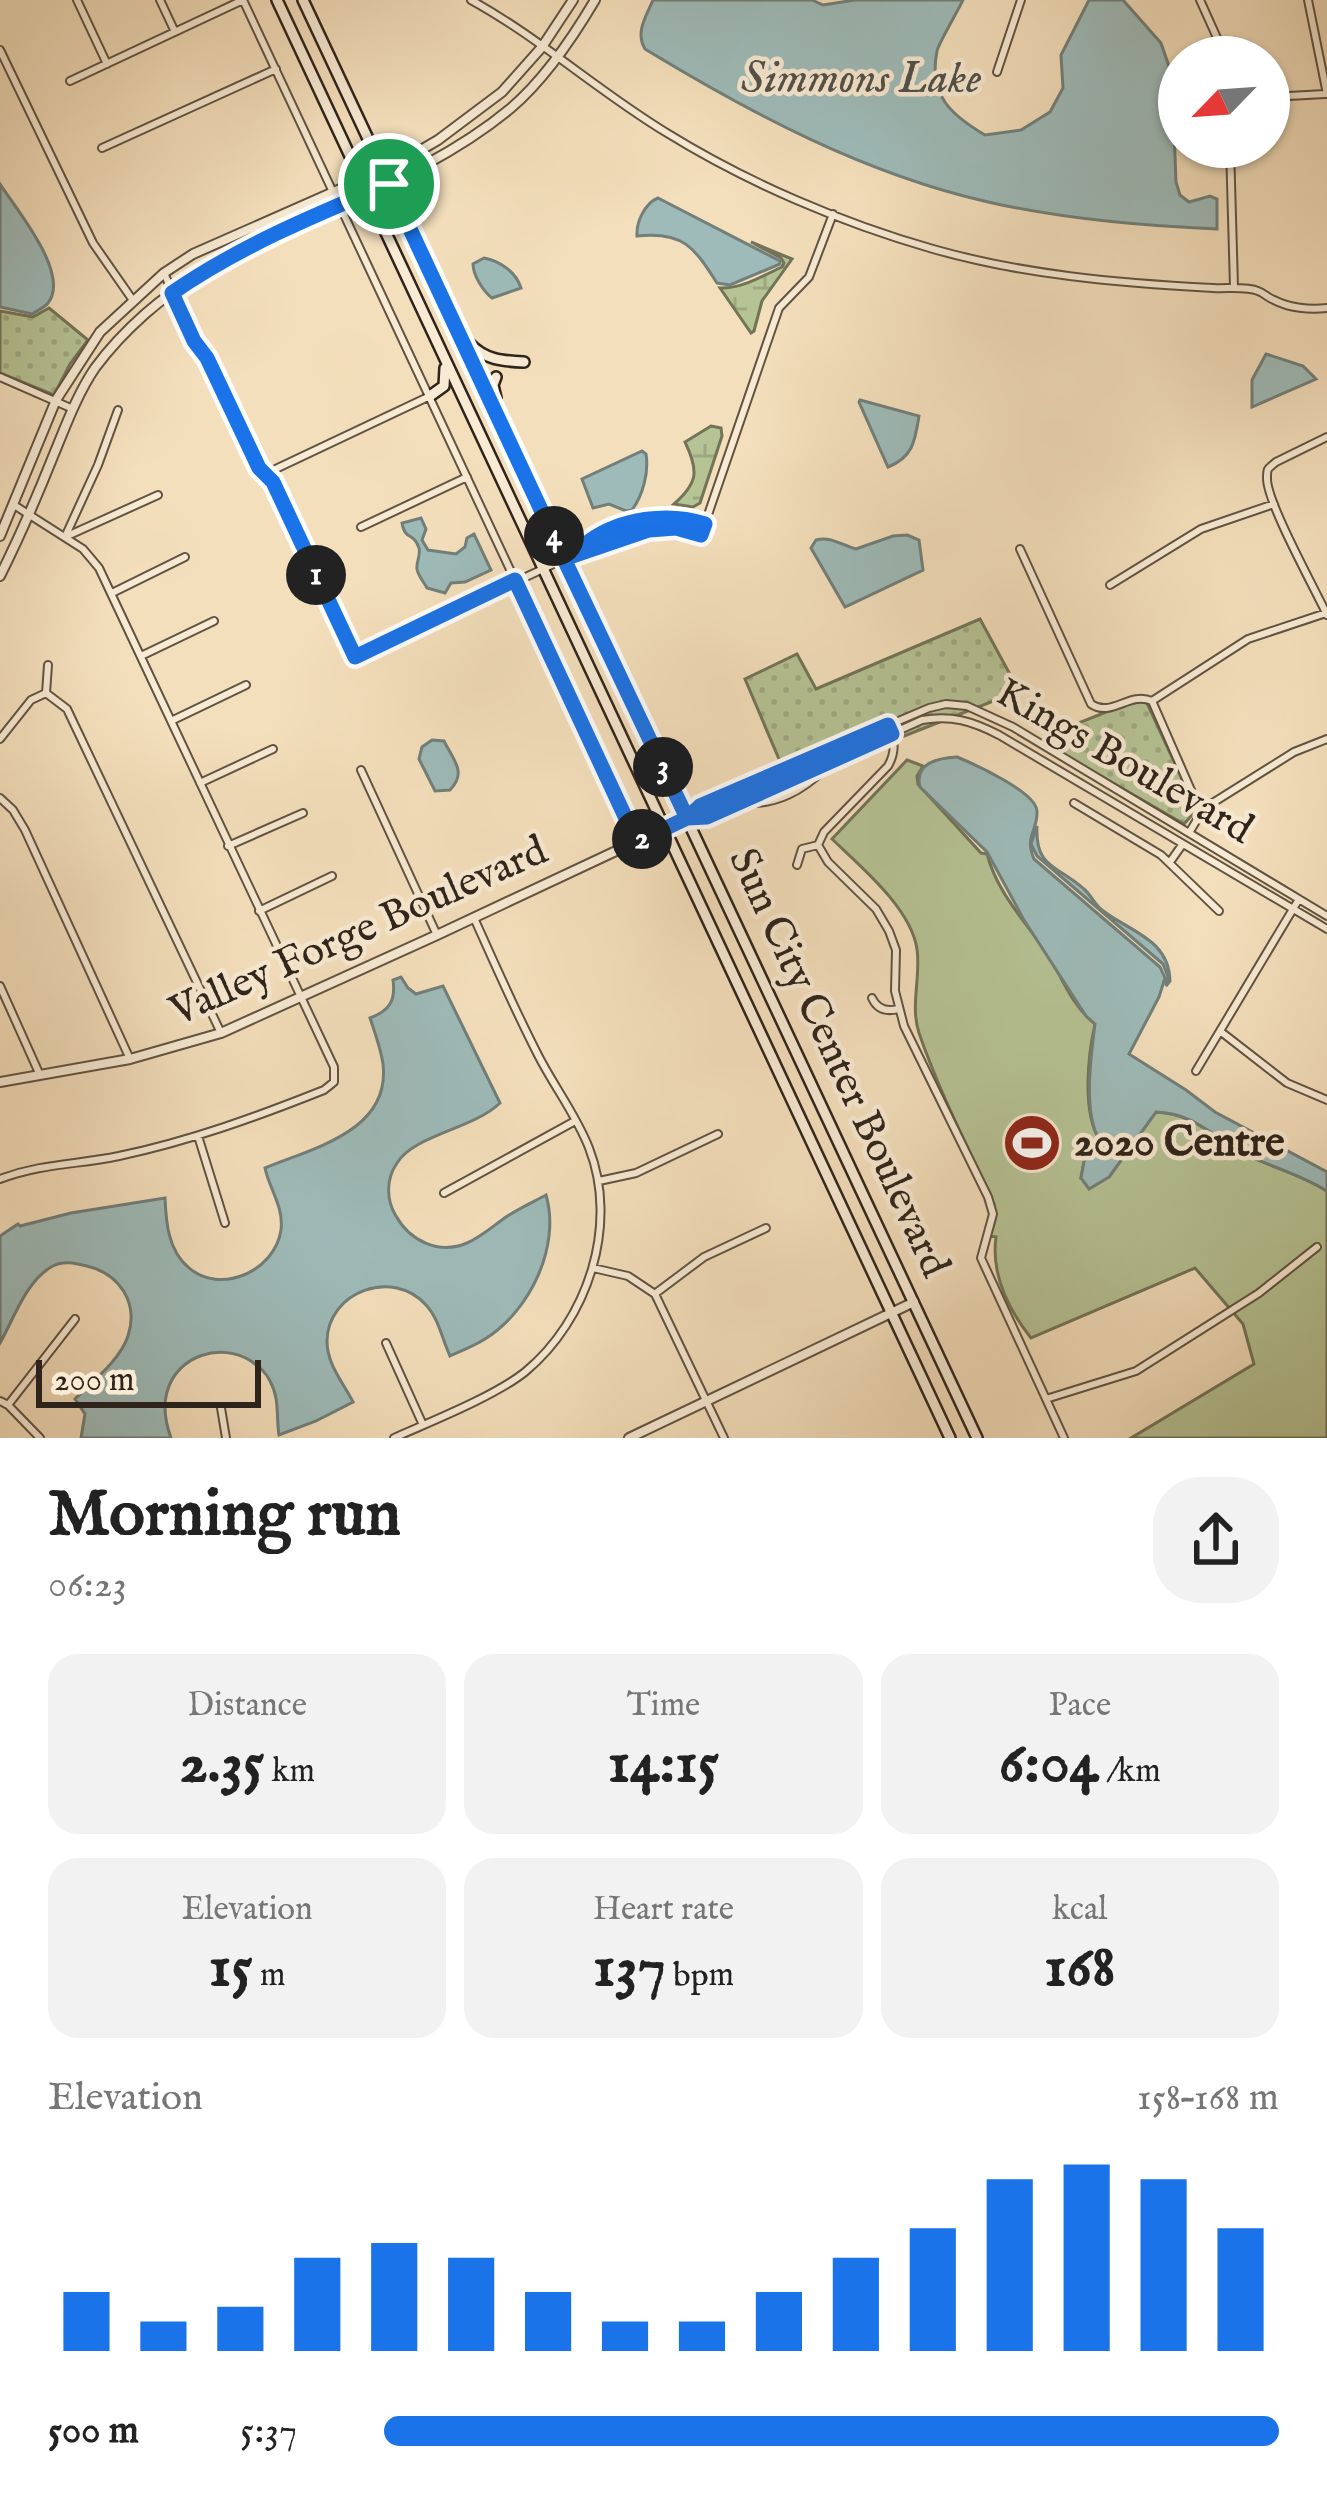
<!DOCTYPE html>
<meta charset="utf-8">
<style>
:root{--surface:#fff;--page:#f2f2f2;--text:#222;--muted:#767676;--accent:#1a73e8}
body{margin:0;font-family:"IM FELL English",serif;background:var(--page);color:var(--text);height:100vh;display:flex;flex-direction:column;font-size:45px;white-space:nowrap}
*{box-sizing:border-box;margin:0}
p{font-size:39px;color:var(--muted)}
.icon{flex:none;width:66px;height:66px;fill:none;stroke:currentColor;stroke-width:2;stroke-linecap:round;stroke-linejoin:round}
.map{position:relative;height:1438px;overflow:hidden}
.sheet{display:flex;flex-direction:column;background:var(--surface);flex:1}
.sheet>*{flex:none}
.needle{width:78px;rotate:245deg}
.tools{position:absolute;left:1158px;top:36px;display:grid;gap:24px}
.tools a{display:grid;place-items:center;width:132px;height:132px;border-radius:50%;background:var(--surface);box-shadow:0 3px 9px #0004;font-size:60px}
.scale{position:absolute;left:36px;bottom:30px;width:225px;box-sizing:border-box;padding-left:12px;border:6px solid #2f241b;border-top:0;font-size:33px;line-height:42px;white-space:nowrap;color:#2f241b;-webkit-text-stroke:9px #f8ead3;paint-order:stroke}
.pin{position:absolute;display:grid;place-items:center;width:102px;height:102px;color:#fff;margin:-51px;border:6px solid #fff;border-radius:50%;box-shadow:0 3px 12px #0007}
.km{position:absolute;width:60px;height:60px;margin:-30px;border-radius:50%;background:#222;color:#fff;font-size:33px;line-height:60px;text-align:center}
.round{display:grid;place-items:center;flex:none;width:126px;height:126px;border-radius:48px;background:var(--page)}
.overview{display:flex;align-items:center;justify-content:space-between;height:204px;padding:0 48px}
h1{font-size:66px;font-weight:700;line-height:90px}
.stats{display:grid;grid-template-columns:repeat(3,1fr);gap:18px;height:204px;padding:12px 48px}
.stats div{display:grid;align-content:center;border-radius:30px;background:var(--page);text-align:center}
.stats b{font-size:60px;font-weight:700}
.stats small{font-size:33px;font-weight:400}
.stats p{font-size:33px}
.chart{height:336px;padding:24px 48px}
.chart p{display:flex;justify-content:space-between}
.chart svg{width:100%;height:216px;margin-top:12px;stroke:var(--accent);stroke-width:6}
ul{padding:0 48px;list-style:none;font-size:39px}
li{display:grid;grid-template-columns:192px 144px 1fr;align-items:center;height:90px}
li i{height:30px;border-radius:15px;background:var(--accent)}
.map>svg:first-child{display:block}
</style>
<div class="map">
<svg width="1327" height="1438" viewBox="0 0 1327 1438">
<defs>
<pattern id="wetland-marsh" width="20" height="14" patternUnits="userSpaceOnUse" patternTransform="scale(3)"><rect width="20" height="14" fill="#b6c395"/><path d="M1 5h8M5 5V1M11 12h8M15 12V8" fill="none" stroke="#9da780"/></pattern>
<pattern id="park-dots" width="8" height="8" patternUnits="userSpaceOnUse" patternTransform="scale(3)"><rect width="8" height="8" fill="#b6c395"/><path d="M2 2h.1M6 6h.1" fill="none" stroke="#9da780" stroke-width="1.8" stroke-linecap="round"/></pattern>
</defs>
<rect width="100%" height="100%" fill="#f4dfbc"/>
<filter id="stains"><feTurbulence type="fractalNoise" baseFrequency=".00167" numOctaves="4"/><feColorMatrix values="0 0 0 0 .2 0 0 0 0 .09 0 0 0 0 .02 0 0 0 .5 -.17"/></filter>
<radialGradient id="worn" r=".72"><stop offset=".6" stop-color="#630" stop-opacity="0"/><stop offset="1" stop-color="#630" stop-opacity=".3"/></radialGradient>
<path fill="#b6c395" stroke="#727458" stroke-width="3" d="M907 760 923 766 917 776 918 784 981 853 987 854C998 896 1030 926 1052 961 1065 985 1074 1007 1095 1024 1088 1055 1082 1111 1099 1139L1095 1150 1085 1156 1081 1178 1109 1177 1155 1112C1196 1113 1214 1139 1248 1156 1275 1168 1302 1175 1327 1191V1438H1131L1254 1364 1243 1324 1195 1268 1031 1338C1008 1309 991 1274 996 1237L990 1236 995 1220 994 1204C968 1148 939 1091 919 1033 910 1006 921 976 917 949 911 908 860 866 832 839Z"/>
<path fill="url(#wetland-marsh)" stroke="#727458" stroke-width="3" d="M751 242 792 259 762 301 754 331 751 333 720 288C741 289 762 276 782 267L784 263 781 258Z
M711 426 721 428 722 436 700 503 693 507 674 504C698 483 699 471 685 442Z"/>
<path fill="url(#park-dots)" stroke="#727458" stroke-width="3" d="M49 308 88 340 70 364 54 395 0 373V311L33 317Z
M980 619 1019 691 848 758 790 785 745 679 797 654 816 689Z
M1136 700 1147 703 1194 805 1192 815 1184 824 1045 744 1051 734Z"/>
<path fill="#9ebbb9" stroke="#727f7a" stroke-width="3" d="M653 0H812L823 5 855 0H963C958 11 938 44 937 51 928 95 951 115 985 135L1021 130 1050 112 1063 88 1061 55 1089 0H1123L1161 43 1172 75 1176 182 1180 195 1189 202 1210 196 1217 199V229C1141 226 1063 219 988 202 865 174 752 114 645 49 635 32 646 17 653 0Z
M0 184C16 209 71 274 48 303 45 307 37 311 32 314L0 307Z
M658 198 780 261V264L730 285 717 283C694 247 683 231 637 236 636 222 645 203 658 198Z
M484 258C500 261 516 272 521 288L492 298C483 291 473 275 473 264Z
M1266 354 1303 366 1316 379 1252 407V380Z
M860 400 919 416C915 441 913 457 888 467L859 402Z
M642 451 646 454C649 472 643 495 632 510L626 511 609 504 593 508 582 479Z
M421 518 426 529 422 540 428 550 456 554 465 547 467 538 474 534 491 570 465 582 451 583 445 593 427 588C424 582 418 576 417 569 416 562 421 555 419 548 414 532 405 541 402 523Z
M907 535 919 540 923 570 845 607 811 548 816 540C831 536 841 545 856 549L893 536Z
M432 740 444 741C454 761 467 772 450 790L435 791 419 759 422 747Z
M957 757C974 764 1036 792 1037 811 1038 831 1024 836 1034 859L1160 967 1165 978 1159 997 1129 1054 1186 1090 1215 1112 1327 1172V1191C1302 1175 1275 1168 1249 1156 1214 1139 1196 1113 1156 1112L1109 1177 1089 1189 1081 1178 1085 1156 1095 1150 1099 1139C1083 1112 1091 1055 1095 1024L1086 1016 1024 920 987 852 920 787C914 763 938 758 957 757Z
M1037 826C1035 869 1058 865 1084 889 1091 895 1095 905 1102 910 1130 932 1169 939 1170 981L1166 986 1168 977 1163 964 1037 856 1031 844Z
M401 977 408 988 416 994 443 986 500 1103C473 1129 414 1135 397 1163 386 1179 386 1200 396 1216 410 1241 439 1255 467 1243 481 1237 493 1226 506 1217 518 1209 533 1202 546 1195 561 1246 530 1311 485 1339 474 1346 461 1351 450 1356 442 1339 439 1319 426 1305 393 1268 328 1291 327 1341 327 1365 343 1382 353 1402L316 1421 279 1435C276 1417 280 1399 270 1381 266 1372 259 1367 251 1361 221 1342 177 1355 167 1392 163 1406 166 1424 171 1438H81L85 1414 75 1399C93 1381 120 1360 128 1336 139 1302 119 1274 87 1266 75 1263 63 1260 51 1267 26 1282 14 1318 0 1343V1236L18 1224 20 1226 71 1213 165 1198C166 1222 168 1250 188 1267 220 1296 275 1271 281 1230 284 1207 269 1188 265 1168 313 1148 391 1131 383 1064 381 1049 375 1033 370 1018 389 1011 396 1001 393 980Z"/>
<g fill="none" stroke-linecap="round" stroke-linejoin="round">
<g stroke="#605343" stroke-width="10">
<path id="minor" d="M77 0 107 64
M160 0 175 32
M471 0C540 38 599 92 667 133 748 183 842 223 933 249 1024 275 1119 283 1213 288 1226 289 1246 286 1258 291 1264 293 1268 298 1274 300 1289 308 1310 310 1327 308
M1200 0 1218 40 1221 57
M1308 0 1327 94
M0 50 93 243 132 299
M997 72 1021 0
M70 81 243 0 332 190
M1269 97 1325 94
M1230 147 1234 287
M102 148 276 69
M339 204 637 841
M164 273 194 341 207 358 259 468 273 482 355 657 577 553
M0 377 73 409
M118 410 98 465 65 537 158 495
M1327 437 1276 462C1268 469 1267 467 1267 478 1266 501 1315 589 1327 615
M265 474 430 396
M705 524C661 510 609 521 577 553 627 545 644 517 701 535L779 308 809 277 833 214
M361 527 467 477
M1020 549 1091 704C1112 718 1129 691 1152 701L1201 813
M1110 585 1201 529 1274 504
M112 593 185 557
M141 656 214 621
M46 693 67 709 221 1033
M1152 701 1248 639 1326 613
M171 721 246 685
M888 725C895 740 896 752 888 766L824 832 818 845 828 862 876 909 889 931 896 950 895 991 904 1026 988 1197 993 1214 981 1258 1064 1438
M0 739 31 700 46 693 48 665
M361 770 437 935
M200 783 273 749
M0 798 13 810 25 830 130 1059
M743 803C777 805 802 791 827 767
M1074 803 1161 855 1219 911
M691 818 707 817 922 720C952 715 972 721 999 735L1327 929
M665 828 687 818 701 805 929 708 946 704 967 706 1013 727 1327 916
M1189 833 1201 813 1211 804 1294 752 1327 739
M228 846 303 813
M1170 862 1182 845
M797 865 802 849 818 845
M259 911 332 876
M0 986 39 1073
M872 998C877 1009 886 1012 898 1009
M1220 1031 1287 1083 1327 1100
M1196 1071 1299 899
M198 1136 225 1223
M0 1179C43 1163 76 1165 119 1156 190 1141 256 1117 324 1090L334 1082V1067L99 568 83 549 14 505
M599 1181 636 1173 718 1134
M444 1193 575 1121
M593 1268 628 1276 655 1294 724 1438
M656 1293 704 1257 766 1228
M386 1343 423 1425
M1046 1399 1136 1371 1259 1293 1317 1247
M0 1401 8 1405 40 1438
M8 1405 75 1319
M221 1408 226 1438
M394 1438C432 1421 495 1396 525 1372 588 1320 619 1225 589 1148 576 1114 552 1084 536 1051 514 1008 494 962 474 918"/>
</g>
<g stroke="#605343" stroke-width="12">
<path id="tertiary" d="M0 536 56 400 100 332 164 273 193 254 397 164 438 140 502 92 542 47 573 0
M0 576C19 538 36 499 52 459 65 428 76 396 95 368 109 349 127 330 145 314 182 281 225 260 270 238 352 198 439 168 511 108 545 79 572 39 595 0
M0 1082 130 1059 221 1033 437 935 665 828
M629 1438 914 1302"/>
</g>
<g stroke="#2f241b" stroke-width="14">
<path id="secondary" d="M277 0 950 1438
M303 0 977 1438
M469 343C485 360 502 361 524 362
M430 396 444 386 445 368
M496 398 493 385 496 377"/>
</g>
<use href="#minor" stroke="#f8ead3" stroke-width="6"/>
<use href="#tertiary" stroke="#f8ead3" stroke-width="8"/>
<use href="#secondary" stroke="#f8ead3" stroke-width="9"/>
</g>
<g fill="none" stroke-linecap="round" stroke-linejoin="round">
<g stroke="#fff" stroke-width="24">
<path id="route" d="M389 184C315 215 238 247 172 293L194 341 207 358 259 468 273 482 355 657 515 580 637 842 687 818 707 817 892 734 888 725 700 806 687 818 564 559C575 554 579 549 588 542 621 518 668 512 705 524L701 535 676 528 649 530 564 559 389 184"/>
</g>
<use href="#route" stroke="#1a73e8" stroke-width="15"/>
</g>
<defs>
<g id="stadium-disc" transform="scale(3)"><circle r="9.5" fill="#8f2418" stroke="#f8ead3"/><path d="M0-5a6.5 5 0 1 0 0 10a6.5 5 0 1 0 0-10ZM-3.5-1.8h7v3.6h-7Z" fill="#fff"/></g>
</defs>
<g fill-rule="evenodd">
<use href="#stadium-disc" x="1032" y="1143"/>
</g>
<g text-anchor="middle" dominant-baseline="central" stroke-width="9" stroke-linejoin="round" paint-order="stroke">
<g font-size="42" fill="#2f241b" stroke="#f8ead3">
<text transform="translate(1124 762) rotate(30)">Kings Boulevard</text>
<text transform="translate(359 932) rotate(-24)">Valley Forge Boulevard</text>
<text transform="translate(838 1063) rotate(65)">Sun City Center Boulevard</text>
</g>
<g font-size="42" font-weight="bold" fill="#2f241b" stroke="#f8ead3" text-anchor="start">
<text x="1074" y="1143">2020 Centre</text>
</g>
<g font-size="45" font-style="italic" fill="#50514a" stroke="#f8ead3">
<text x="861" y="79">Simmons Lake</text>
</g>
</g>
<rect width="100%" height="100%" filter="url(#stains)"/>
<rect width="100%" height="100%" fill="url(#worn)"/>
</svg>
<div class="tools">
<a><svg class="needle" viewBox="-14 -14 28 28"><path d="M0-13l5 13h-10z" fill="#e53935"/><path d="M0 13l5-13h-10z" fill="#767676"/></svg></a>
</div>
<div class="scale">200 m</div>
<div class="pin" style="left:389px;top:184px;background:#1e9e55"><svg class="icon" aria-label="arrive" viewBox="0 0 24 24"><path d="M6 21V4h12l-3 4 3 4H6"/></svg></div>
<b class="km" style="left:316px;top:575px">1</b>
<b class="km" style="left:642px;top:839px">2</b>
<b class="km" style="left:663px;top:767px">3</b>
<b class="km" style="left:554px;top:536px">4</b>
</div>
<section class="sheet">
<div class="overview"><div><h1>Morning run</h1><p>06:23</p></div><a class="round"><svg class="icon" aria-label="share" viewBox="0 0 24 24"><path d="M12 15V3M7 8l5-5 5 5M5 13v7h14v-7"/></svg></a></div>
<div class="stats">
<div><p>Distance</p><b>2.35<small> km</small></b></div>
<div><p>Time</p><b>14:15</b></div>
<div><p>Pace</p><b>6:04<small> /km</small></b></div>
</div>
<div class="stats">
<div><p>Elevation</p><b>15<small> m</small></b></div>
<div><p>Heart rate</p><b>137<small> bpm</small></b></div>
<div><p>kcal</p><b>168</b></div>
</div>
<div class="chart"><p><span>Elevation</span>158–168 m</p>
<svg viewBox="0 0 160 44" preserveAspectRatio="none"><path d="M5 44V32M15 44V38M25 44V35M35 44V25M45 44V22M55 44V25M65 44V32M75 44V38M85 44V38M95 44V32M105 44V25M115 44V19M125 44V9M135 44V6M145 44V9M155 44V19"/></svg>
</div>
<ul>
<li><b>500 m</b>5:37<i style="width:100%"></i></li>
</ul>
</section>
